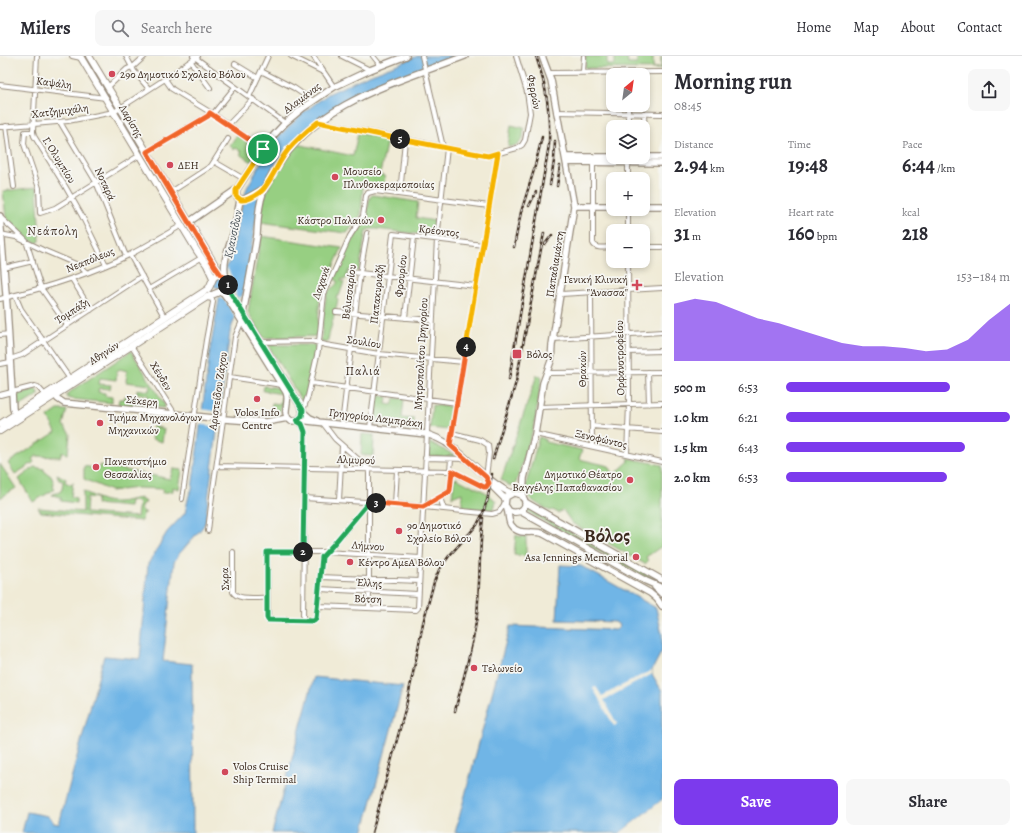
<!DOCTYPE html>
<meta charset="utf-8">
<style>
:root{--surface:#fff;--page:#f7f7f7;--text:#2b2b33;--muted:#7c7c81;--line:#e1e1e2;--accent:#7c3aed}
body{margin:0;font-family:Alegreya,serif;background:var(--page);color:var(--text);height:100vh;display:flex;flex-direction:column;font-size:15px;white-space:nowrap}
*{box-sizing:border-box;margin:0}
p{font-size:13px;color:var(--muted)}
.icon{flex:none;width:22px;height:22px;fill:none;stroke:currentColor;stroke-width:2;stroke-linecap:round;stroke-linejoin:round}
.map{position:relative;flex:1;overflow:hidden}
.sheet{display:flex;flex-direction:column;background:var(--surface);width:360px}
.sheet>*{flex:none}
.needle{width:26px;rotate:29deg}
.fabs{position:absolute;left:606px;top:12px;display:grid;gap:8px}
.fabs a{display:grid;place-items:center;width:44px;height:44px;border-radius:8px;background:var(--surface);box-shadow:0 2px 6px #0003;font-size:20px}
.pin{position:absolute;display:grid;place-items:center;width:34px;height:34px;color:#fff;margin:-17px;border:2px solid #fff;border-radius:50%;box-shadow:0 1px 4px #0007}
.km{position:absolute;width:20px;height:20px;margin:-10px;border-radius:50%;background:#222;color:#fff;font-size:11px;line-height:20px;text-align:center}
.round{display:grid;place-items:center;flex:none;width:42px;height:42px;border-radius:8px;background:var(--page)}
.summary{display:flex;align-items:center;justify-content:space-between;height:68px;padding:0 12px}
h1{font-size:22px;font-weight:700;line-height:30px}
.figures{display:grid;grid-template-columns:repeat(3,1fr);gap:6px;height:68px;padding:4px 12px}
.figures div{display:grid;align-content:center}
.figures b{font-size:20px;font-weight:700}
.figures small{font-size:11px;font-weight:400}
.figures p{font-size:11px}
.chart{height:112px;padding:8px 12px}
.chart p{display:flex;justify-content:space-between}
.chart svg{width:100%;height:72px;margin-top:4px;fill:var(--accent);opacity:.7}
.cta{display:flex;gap:8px;margin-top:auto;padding:8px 12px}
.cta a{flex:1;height:46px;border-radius:8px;background:var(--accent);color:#fff;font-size:16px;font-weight:700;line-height:46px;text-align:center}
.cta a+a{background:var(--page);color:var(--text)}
ul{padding:0 12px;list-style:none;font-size:13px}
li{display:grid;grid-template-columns:64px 48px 1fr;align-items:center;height:30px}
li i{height:10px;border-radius:5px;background:var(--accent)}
header{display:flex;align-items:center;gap:24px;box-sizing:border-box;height:56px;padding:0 20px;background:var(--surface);border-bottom:1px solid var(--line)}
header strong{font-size:19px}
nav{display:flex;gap:22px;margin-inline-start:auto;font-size:14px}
.search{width:280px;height:36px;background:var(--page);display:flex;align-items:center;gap:10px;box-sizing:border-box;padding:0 14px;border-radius:8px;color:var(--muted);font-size:15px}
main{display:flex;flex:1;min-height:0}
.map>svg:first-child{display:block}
</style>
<header>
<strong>Milers</strong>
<div class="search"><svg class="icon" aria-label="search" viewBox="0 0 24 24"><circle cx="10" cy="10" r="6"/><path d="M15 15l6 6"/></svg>Search here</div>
<nav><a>Home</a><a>Map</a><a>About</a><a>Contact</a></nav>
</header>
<main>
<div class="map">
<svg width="662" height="777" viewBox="0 0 662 777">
<rect width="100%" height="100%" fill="#f6f6f2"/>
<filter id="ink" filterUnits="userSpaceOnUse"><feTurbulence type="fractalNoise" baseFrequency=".025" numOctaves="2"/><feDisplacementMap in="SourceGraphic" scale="8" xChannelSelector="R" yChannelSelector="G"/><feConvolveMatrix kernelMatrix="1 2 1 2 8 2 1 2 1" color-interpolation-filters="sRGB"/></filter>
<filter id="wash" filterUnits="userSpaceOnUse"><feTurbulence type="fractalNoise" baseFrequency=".012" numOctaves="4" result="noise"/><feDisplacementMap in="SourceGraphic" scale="16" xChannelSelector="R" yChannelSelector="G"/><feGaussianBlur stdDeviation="0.9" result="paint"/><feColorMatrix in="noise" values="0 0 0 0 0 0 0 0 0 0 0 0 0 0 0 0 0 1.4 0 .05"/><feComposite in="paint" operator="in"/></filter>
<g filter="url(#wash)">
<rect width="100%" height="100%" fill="#f0ebd7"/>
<path fill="#97cf82" stroke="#697c50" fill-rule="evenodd" d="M586 0H607V9H615V0H619V1H621V0H627L628 8H637V0H653V12H661V0H662V13L585 12Z
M511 69 524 72 523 82 518 89 508 91Z
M358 77 387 83 380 118 385 121 383 131 363 129 361 159 347 177 259 166 265 138 279 112 296 88 353 100Z
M237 79 259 94 252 106 240 98 242 96 236 92 234 94 230 89Z
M37 131 40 185 37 187 29 184 6 162 3 135Z
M373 139 418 146 416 162 435 165 434 180 376 173H370L366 175 359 215 349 214 345 224 342 223 341 225 344 226 339 240H337L336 242 338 244 327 287 321 286C322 277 324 242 328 236 331 231 336 231 338 225L334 223 352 181 366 161 369 145 371 140Z
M261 180 342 192 320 240 317 280 264 282 248 256Z
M268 289H316L306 338 303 344H301Z
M131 295 165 349 164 352 118 348 119 343H124L125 340 148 343V339L137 337V333L149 335 150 329 126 326 127 315 120 313 117 315 116 324 100 322 99 328 111 329 110 333 99 332 98 336 105 337V340L112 341V347L72 343 67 342V338Z
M537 319 542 321 534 370 516 427 510 430 501 424Z
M264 330 280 332 283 338 263 335Z
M35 333 40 338 17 352 16 351V339Z
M377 339 387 341 386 348 392 349 395 342 404 343 402 362 414 363V371L373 367Z
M281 341 284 342V343L279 357 270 360 272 347 280 348Z
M432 349 452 351 449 374 430 372Z
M58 354H67L63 369 70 378 68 397 66 398 63 395 60 401 36 400 32 403 34 406 33 407 15 418 8 407 56 376 48 361Z
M153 370 164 373 162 386 152 383Z
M362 378 374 379 373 400 361 399Z
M539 381 545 383V386L582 394 579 403 609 410 614 419 629 405 628 402 662 409V490L646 501 648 505 645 508 572 467 563 454 558 457 553 454 550 455C538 448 525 444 526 428Z
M430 386 454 399V401L429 400Z
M0 408 16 432 0 442Z
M100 409 170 423 173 413 182 414 179 433 173 431V435L162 437 163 433 138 432 111 435 84 423V410L98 413Z
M34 411 44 413V415L51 420 54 427 53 431 55 433 33 446 19 423Z
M57 418 66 423 65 426 71 429 73 426 71 441 76 442V447L61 445V441L52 439 55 437H59L62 433 63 425 59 424Z
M456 422 469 429V428L487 437 496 445 494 453 491 454 462 451V437L452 441 454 424Z
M83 435C93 440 105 447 116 446 124 446 133 443 141 442V444L145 445 146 447H143L141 450V454L146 457H143L142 465 41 456 38 452 83 456ZM87 441 97 442 96 448 128 451H129L130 445 139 446 137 461 86 457Z
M528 452 662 527V530L526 455Z
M516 479 521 481 526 480V500L514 499Z"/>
<path fill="#70b5e6" stroke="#567082" d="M418 0H456L377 30 328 57 305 74 290 88 275 108 266 123 260 141 244 234 230 276 205 467 202 472 179 498 174 506 163 605 192 608 193 777H22L27 756 48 760 53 765V767L59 768 104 600 140 603 148 508 167 476 185 457 189 439 192 433 210 294 221 233 214 230V225L230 205 243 144 247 132 265 99 280 79 303 57 328 38 364 21Z
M560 509 581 510 656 552 662 579V595L652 614V618L662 635V744L620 777H455L510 570 616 574 619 571 618 568 615 566 557 564Z
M314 621 403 630 363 777H272Z"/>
<path fill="#f0ebd7" d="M227 210 228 214 233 223V232L236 237 235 239 238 242 242 240 235 263 234 259 227 247 223 243 219 242Z
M201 353 221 356 219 371 198 368Z
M652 614V618L604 644 617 668 614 670 593 632 596 631 602 640Z
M662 744V747L624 777H620Z"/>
</g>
<g filter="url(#ink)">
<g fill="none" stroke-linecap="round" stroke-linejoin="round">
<g stroke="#968a7a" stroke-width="6">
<path id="street" d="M37 0 33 76 34 80 65 130 82 160 106 209
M72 0 81 2
M126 0 134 15 149 33
M193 0 285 67
M291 0 323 16
M313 0 334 31
M342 0 370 14
M373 0 381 10
M422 0 443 91
M191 6 210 32
M235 8 258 22
M261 15 294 32 313 45
M583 16 584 0
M549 17 662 16
M165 23 172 33 213 58 263 93
M0 29 106 42
M108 31 127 13 134 10 145 0
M249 41 268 0
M556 56 662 58
M644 57 645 81
M213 58 235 31
M60 66 96 126 126 200
M319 66 488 100 517 92 522 89 525 84 530 57 527 36 516 0
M228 69 253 43
M6 70 14 131
M0 71 68 65 114 56 165 23 198 0
M628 71V49
M33 76H25L24 88 39 132 40 157 55 152 140 99
M147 96 207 60 210 57
M215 106 244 123
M593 106V187C596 194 606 191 613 191
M628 123V105
M171 136 211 110 228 83
M400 138 405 84
M628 153V175
M0 161 26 185 41 232 67 269
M0 178 16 181 43 194 78 209 87 217
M643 191H662
M130 199 165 262
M4 212 33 205
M351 216 476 230
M72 223 91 254
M149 233 201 202
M591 236 592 390
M561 238 662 232
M15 239 21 253 70 323
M0 243C45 232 89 219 131 198 148 189 165 179 182 169
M336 256 432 264
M405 262 414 181
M0 279 9 278
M554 283 662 276
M261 286 312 285 326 289 379 298 464 306
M132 291 175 358
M628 296 662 295
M10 303 22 299 142 220
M0 308 10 306
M648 316 649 348
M547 317 662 316
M230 321 282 329
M311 327 457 347
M0 339 35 330 38 331 45 339
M540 351 662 347
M303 354 308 340 318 295 324 238 350 180 363 160 366 140 368 137 375 135 489 150
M297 365 302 369 305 376 303 565
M322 366 335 383 367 411 369 414V552
M342 368 360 217 367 177
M592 370 662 376
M370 372 393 178 483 189
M452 377 480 384 488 389 489 397 486 421
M535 378 662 406
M450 389 498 97
M627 398 629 348 628 205
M425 402 466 403
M217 410 450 415 484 431H486L489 427
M450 415 451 403
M304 442 395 448 492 458 499 456 505 447
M440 442 444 453
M182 443 206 284 213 246 212 243 207 242
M339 444 342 390
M369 446 332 490C329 494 326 497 322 500L316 563 314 565 268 564 267 496H326L420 502
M395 448 397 414
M424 451 449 436 450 434 452 415
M208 475 212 440 235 281 242 265
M233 496V536C238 545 258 541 267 542
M320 521 419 525
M319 533 418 538
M318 550 416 554 418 552 437 183 447 92"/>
</g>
<g stroke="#968a7a" stroke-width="8">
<path id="secondary" d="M565 101H662
M566 106 662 107
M236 134 237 141 243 144 265 132
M574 150H613
M643 150H662
M0 160 7 251 13 353 16 362
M189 166 237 133 263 93 274 79 285 67 303 52 334 31 370 14 406 0
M226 222C221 207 230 189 234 175 236 165 238 154 240 144
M222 235 228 243 286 336C291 347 280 357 291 365L299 364 303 358 302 352 230 236 228 230
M243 257C248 231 253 205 257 179 258 164 258 150 263 137 266 128 271 120 276 113 316 46 398 26 465 0
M53 337 58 343 64 347 224 363 266 366 288 362
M303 356 310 362 317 365
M299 364 426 378C456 386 471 411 496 428 500 431 504 434 509 436 514 438 519 436 523 441 530 451 519 459 509 455L505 449 506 441 513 437
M489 427 505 443
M523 442 524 422 535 378 543 327 551 305 552 289 574 150 551 24 542 0
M525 446 662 524
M507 453C509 458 508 465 511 469 519 481 533 473 544 478L650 537 657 543 662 550
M520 455 646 525 662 532
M655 531 662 538"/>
</g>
<g stroke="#968a7a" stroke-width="8">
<path id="primary" d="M80 0 197 195 207 209 213 222
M89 0 221 219
M0 368 208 233C213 227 211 218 221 219L227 223 228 230 224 234 207 241 0 375"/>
</g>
<use href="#street" stroke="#fff" stroke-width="4"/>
<use href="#secondary" stroke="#fff" stroke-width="5.5"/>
<use href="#primary" stroke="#fff" stroke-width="6"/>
<g stroke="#3b2a1e" stroke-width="2.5">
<path id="rail" d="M550 129 554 105 555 85
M557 130 560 110
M529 150 536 136
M545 188 552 179
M514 191 521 156 534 114 542 81
M509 323 549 89C550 54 547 33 536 0
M493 403 516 326 544 177
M487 446 492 418
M455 655C463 623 473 592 477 559 480 527 479 494 483 462
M372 777 406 650 416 603 423 567 434 526 439 514 449 500 477 469 483 457 488 441"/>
</g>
<use href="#rail" stroke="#f6f6f2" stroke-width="1" stroke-dasharray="3" stroke-linecap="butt"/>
</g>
</g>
<g fill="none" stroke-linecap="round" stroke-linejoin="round" filter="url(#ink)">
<g stroke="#fff" stroke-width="8">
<path id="split-1" d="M228 229 227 223 221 219 214 209 147 96 208 60 210 57 263 93"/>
</g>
<g stroke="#fff" stroke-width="8">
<path id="split-2" d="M228 229 230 236 303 354 302 360 297 365 302 368 305 376 303 496"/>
</g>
<g stroke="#fff" stroke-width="8">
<path id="split-3" d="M303 496H267V562L268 564 314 565 316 563 322 501 332 490 369 446 376 447"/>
</g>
<g stroke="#fff" stroke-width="8">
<path id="split-4" d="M376 447 423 451 449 436 450 434 452 415 484 431H486L489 427 486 421 450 389 466 291"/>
</g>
<g stroke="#fff" stroke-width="8">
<path id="split-5" d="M400 83 488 100 498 97 466 291"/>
</g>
<g stroke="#fff" stroke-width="8">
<path id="split-6" d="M263 93 236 134V140L241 144C248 145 261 137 265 131 274 119 279 105 288 94 297 83 308 74 318 66L400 83"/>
</g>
<use href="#split-1" stroke="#f0652b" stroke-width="5"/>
<use href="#split-2" stroke="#22a559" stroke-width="5"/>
<use href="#split-3" stroke="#22a559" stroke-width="5"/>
<use href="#split-4" stroke="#f0652b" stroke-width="5"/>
<use href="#split-5" stroke="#f5b400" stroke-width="5"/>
<use href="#split-6" stroke="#f5b400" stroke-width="5"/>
</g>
<g fill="#d1495b" stroke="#f6f6f2" stroke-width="1.5">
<circle cx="112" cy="18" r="4"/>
<circle cx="170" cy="109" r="4"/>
<circle cx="335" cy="121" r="4"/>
<circle cx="381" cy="164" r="4"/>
<path d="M635 223h4v4h4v4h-4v4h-4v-4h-4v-4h4z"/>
<rect x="512" y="293" width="10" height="10" rx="2"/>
<circle cx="257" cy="343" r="4"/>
<circle cx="100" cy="367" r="4"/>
<circle cx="96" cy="411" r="4"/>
<circle cx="630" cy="424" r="4"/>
<circle cx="399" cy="475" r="4"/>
<circle cx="636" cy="501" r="4"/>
<circle cx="350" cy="506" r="4"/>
<circle cx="474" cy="612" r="4"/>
<circle cx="225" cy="716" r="4"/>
</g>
<g text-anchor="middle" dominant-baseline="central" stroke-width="3.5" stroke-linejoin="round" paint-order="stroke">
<g font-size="11" fill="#3b2a1e" stroke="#f6f6f2" text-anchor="start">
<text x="120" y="18">29ο Δημοτικό Σχολείο Βόλου</text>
<text x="178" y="109">ΔΕΗ</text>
<text x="343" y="115">Μουσείο<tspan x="343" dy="13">Πλινθοκεραμοποιίας</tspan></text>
<text x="373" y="164" text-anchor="end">Κάστρο Παλαιών</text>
<text x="628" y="223" text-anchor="end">Γενική Κλινική<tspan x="628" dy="13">"Άνασσα"</tspan></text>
<text x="526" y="298">Βόλος</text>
<text x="257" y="356" text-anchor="middle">Volos Info<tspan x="257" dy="13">Centre</tspan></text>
<text x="108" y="361">Τμήμα Μηχανολόγων<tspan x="108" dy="13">Μηχανικών</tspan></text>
<text x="104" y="405">Πανεπιστήμιο<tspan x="104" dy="13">Θεσσαλίας</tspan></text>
<text x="622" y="418" text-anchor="end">Δημοτικό Θέατρο<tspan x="622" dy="13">Βαγγέλης Παπαθανασίου</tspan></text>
<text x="407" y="469">9ο Δημοτικό<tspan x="407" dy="13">Σχολείο Βόλου</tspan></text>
<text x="628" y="501" text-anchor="end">Asa Jennings Memorial</text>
<text x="358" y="506">Κέντρο ΑμεΑ Βόλου</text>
<text x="482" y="612">Τελωνείο</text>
<text x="233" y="710">Volos Cruise<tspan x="233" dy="13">Ship Terminal</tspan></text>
</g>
<g font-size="11" fill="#3b2a1e" stroke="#f6f6f2">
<text transform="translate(54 27) rotate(7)">Καψάλη</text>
<text transform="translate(534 36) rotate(79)">Φερρών</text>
<text transform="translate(302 42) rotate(-37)">Αλαμάνας</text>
<text transform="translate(60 55) rotate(-7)">Χατζημιχάλη</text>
<text transform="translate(131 65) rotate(59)">Λαρίσης</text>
<text transform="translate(59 104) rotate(58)">Γ. Ολυμπίου</text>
<text transform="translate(105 128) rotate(65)">Νοταρά</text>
<text transform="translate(439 175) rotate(7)">Κρέοντος</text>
<text transform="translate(90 204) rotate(-22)">Νεαπόλεως</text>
<text transform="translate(555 208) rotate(-81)">Παπαδιαμάντη</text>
<text transform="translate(401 220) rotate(-84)">Φρουρίου</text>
<text transform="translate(321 227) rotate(-71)">Λαχανά</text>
<text transform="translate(349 236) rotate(-83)">Βελισσαρίου</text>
<text transform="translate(377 238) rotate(-84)">Παπακυριαζή</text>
<text transform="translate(72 255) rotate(-33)">Τομπάζη</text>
<text transform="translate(364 286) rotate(9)">Σουλίου</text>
<text transform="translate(104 297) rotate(-33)">Αθηνών</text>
<text transform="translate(421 298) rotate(-87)">Μητροπολίτου Γρηγορίου</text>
<text transform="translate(620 302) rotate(-91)">Ορφανοτροφείου</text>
<text transform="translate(582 313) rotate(-90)">Θρακών</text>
<text transform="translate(161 320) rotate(58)">Χέυδεν</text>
<text transform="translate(218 335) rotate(-82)">Αριστείδου Ζάχου</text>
<text transform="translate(142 345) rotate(6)">Σέκερη</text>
<text transform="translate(376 362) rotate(7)">Γρηγορίου Λαμπράκη</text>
<text transform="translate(601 383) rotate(13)">Ξενοφώντος</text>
<text transform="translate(356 404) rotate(2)">Αλμυρού</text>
<text transform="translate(368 490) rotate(4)">Λήμνου</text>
<text transform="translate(225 523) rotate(-93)">Σκρα</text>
<text transform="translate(369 527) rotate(3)">Έλλης</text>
<text transform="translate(368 543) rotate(2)">Βότση</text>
</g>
<g font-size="12" letter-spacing="1" fill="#3b2a1e" stroke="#f6f6f2">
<text x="53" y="175">Νεάπολη</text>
<text x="363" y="315">Παλιά</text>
</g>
<g font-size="12" font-style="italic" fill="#4b545a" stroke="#f6f6f2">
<text transform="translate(233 178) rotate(-78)">Κραυσίδων</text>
</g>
<g font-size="19" font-weight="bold" fill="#3b2a1e" stroke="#f6f6f2">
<text x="607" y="480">Βόλος</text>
</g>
</g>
</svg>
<div class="fabs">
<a><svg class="needle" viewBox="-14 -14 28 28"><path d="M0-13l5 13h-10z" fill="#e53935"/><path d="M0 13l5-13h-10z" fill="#7c7c81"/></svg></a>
<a><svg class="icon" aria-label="layers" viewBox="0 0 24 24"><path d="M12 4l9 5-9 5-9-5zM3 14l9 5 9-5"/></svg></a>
<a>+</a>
<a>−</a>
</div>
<div class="pin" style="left:263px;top:93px;background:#1e9e55"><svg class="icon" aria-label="arrive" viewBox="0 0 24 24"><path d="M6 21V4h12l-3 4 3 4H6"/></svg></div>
<b class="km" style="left:228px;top:229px">1</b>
<b class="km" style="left:303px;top:496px">2</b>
<b class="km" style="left:376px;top:447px">3</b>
<b class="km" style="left:466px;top:291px">4</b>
<b class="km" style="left:400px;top:83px">5</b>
</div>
<section class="sheet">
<div class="summary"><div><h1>Morning run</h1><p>08:45</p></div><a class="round"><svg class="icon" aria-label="share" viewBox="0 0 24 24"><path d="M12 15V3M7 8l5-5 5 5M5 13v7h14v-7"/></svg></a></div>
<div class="figures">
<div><p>Distance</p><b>2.94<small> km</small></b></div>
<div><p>Time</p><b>19:48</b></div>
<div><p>Pace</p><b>6:44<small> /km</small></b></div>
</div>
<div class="figures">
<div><p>Elevation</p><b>31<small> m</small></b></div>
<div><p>Heart rate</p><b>160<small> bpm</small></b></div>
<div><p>kcal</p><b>218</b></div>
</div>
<div class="chart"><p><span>Elevation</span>153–184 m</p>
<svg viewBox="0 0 160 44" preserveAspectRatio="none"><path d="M0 44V9L10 6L20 8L30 13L40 18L50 21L60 25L70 29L80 33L90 35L100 35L110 36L120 38L130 37L140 31L150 19L160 9V44z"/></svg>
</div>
<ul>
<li><b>500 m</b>6:53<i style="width:73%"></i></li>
<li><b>1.0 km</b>6:21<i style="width:100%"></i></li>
<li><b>1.5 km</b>6:43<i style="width:80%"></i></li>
<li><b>2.0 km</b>6:53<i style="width:72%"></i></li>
</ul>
<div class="cta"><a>Save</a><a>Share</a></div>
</section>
</main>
